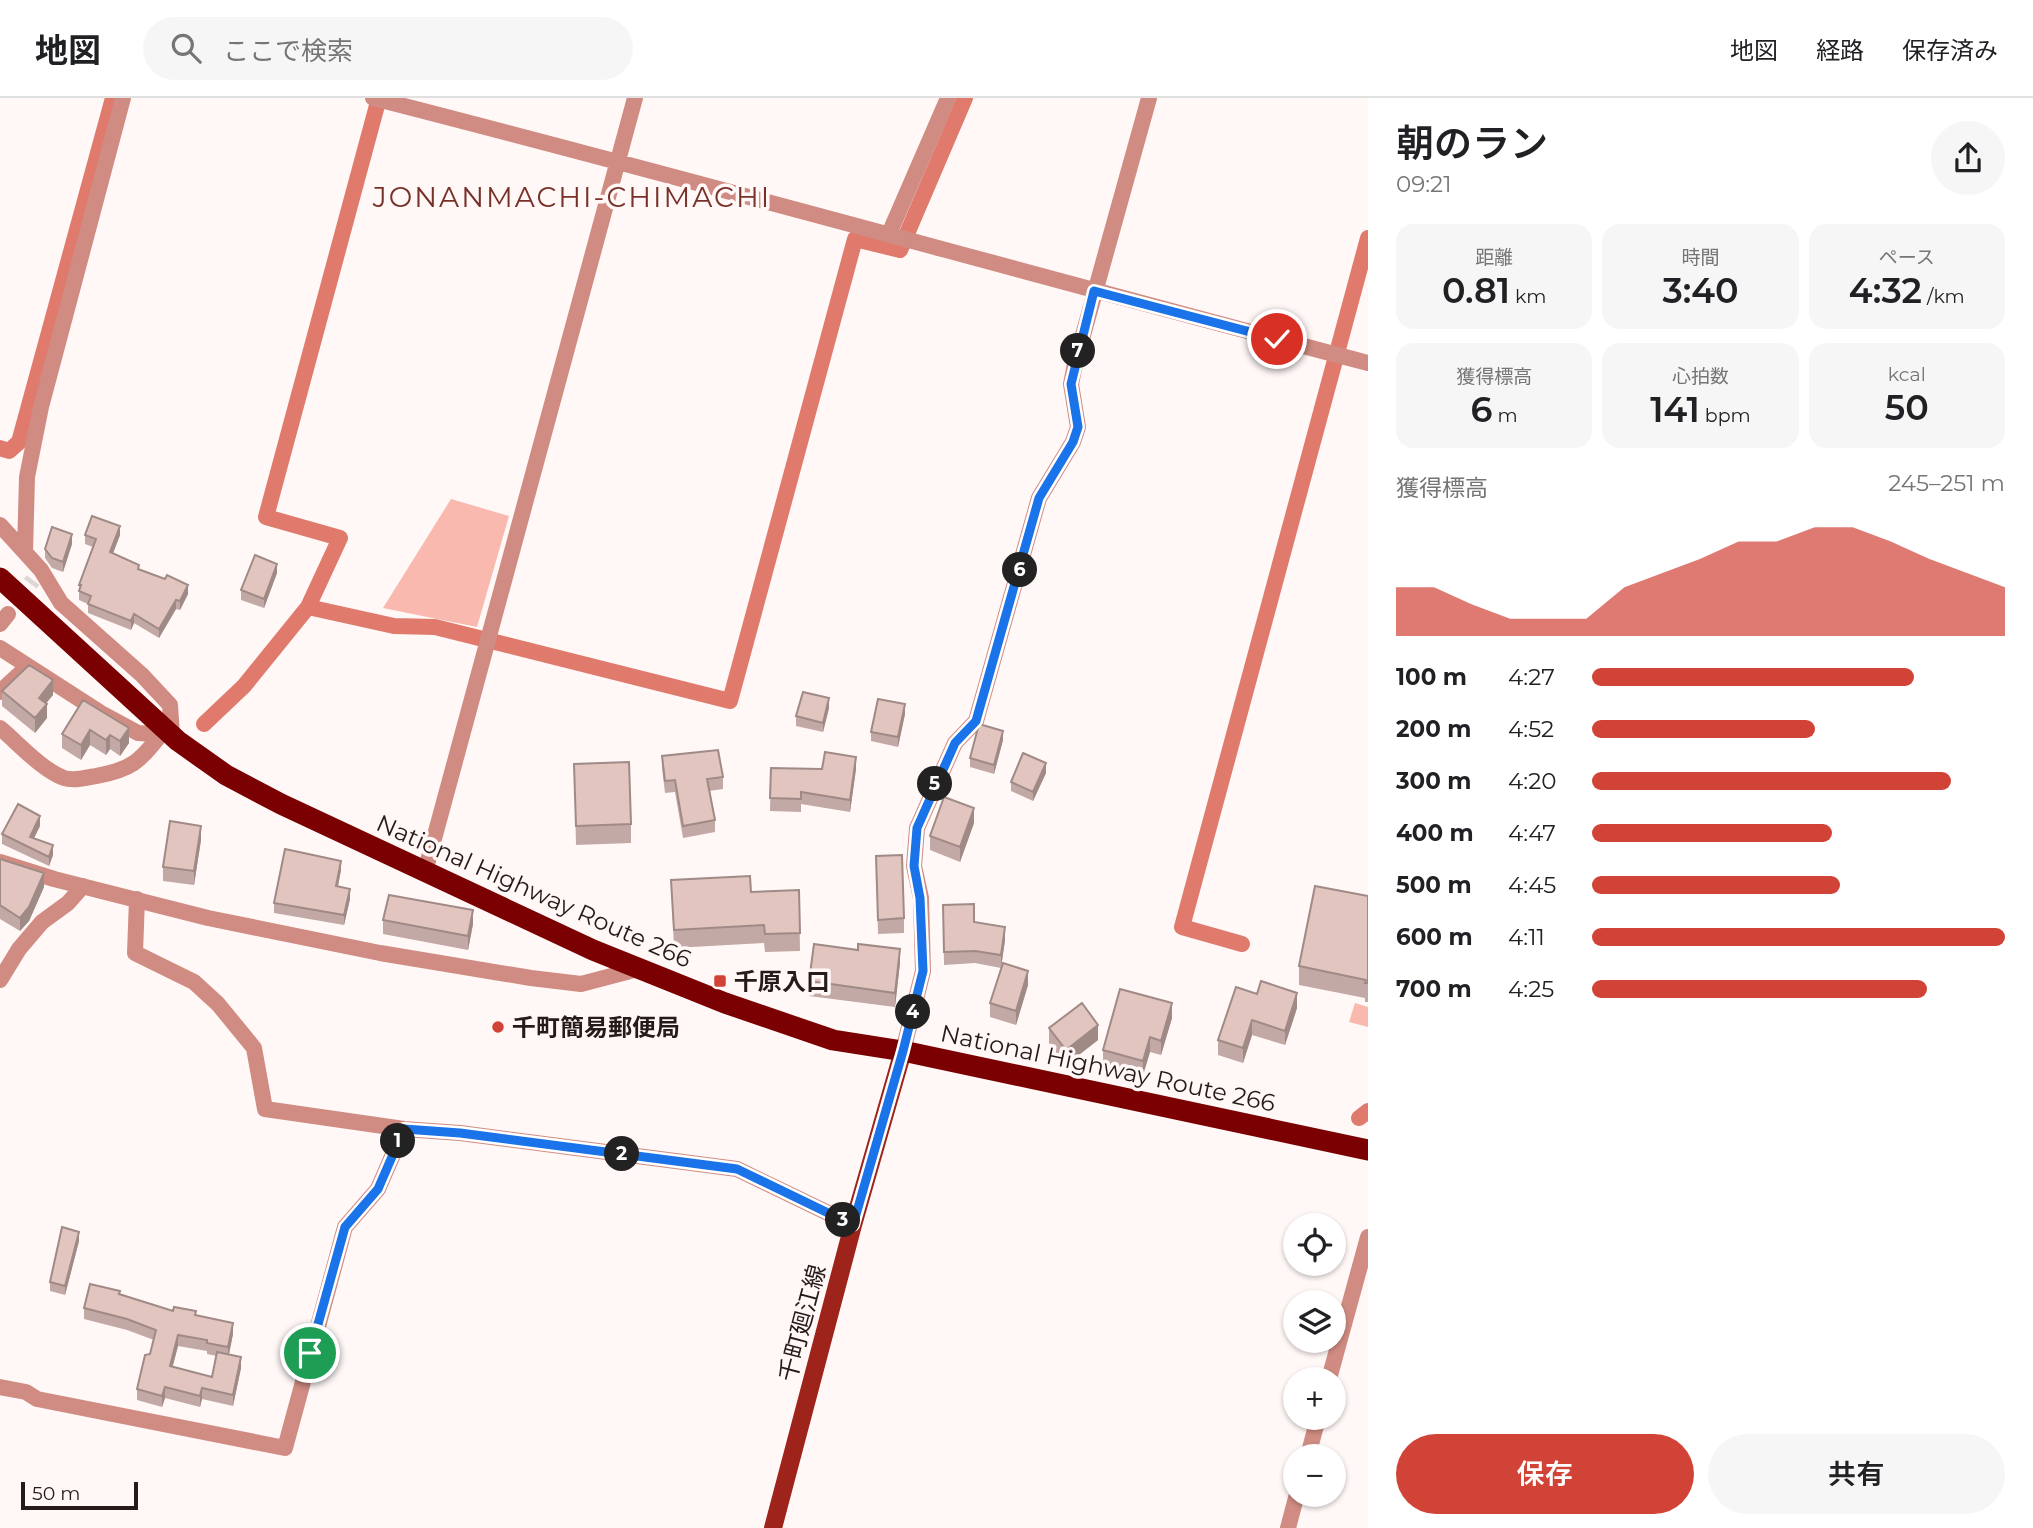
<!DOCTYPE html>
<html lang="ja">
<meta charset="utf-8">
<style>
:root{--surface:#fff;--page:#f6f6f6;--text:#202124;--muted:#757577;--line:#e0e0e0;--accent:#d14337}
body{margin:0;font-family:Montserrat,"Noto Sans JP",sans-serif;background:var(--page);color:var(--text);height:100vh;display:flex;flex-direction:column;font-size:26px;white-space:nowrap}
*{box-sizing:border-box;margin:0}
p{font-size:23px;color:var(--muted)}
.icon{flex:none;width:38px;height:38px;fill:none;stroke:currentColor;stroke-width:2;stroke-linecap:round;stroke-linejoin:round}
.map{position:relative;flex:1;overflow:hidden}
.sheet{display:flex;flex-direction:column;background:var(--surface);width:665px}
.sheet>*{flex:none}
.buttons{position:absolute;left:1283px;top:1115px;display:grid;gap:14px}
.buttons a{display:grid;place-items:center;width:63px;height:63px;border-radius:50%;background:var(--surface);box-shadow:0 2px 5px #0004;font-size:35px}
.scale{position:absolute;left:21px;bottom:18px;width:117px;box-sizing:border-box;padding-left:7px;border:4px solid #261b1a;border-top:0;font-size:19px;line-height:24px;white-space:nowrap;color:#261b1a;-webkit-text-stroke:5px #fff8f7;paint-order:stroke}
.pin{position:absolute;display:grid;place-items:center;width:60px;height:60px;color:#fff;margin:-30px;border:4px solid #fff;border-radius:50%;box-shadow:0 2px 7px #0007}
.km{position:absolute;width:35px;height:35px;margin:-18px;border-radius:50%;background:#222;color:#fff;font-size:19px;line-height:35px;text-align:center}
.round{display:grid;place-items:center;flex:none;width:74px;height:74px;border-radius:37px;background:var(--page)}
.overview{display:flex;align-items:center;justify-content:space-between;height:119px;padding:0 28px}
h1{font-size:38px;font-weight:600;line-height:52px}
.stats{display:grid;grid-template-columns:repeat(3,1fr);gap:10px;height:119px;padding:7px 28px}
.stats div{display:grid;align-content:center;border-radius:18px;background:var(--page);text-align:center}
.stats b{font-size:35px;font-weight:600}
.stats small{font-size:19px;font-weight:400}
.stats p{font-size:19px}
.chart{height:196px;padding:14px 28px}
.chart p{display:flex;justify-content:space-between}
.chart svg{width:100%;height:126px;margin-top:7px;fill:var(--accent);opacity:.7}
.cta{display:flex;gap:14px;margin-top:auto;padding:14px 28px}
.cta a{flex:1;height:80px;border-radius:42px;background:var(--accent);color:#fff;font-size:28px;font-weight:600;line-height:80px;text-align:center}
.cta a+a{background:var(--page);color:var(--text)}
ul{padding:0 28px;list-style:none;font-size:23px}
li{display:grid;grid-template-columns:112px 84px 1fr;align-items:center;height:52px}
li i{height:18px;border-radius:9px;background:var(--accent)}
header{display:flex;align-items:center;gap:42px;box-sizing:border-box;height:98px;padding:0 35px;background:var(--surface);border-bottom:2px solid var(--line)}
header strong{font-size:33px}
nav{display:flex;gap:38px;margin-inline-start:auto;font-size:24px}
.search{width:490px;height:63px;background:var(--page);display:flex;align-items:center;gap:18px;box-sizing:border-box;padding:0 24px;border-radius:38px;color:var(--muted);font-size:26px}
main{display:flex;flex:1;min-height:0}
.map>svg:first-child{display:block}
</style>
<header>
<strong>地図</strong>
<div class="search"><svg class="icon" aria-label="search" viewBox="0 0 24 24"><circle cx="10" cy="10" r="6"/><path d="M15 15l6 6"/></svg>ここで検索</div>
<nav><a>地図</a><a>経路</a><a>保存済み</a></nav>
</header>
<main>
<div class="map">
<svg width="1368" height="1430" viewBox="0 0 1368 1430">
<rect width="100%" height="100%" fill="#fff8f7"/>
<path fill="#f9b9af" d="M451 401 509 418 477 529 383 510Z
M1355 905 1368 909V929L1349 924Z"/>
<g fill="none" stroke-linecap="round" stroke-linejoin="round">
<path stroke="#df7a6c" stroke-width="16" d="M0 350 9 353 19 344 113 0
M308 509 394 528 435 529 730 603 855 141 900 152 965 0
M204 626 244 588 308 509 340 440 266 419 379 0
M1242 846 1182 829 1368 140
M1359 1020 1368 1013"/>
<path stroke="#ded7d6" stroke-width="16" stroke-dasharray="16 8" stroke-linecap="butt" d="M16 505 33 482"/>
<path stroke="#d08c82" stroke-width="16" d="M373 0C706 85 1036 178 1368 265
M889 136 948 0
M0 427 41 472 61 505 142 577 170 607 172 637 138 635 101 615 0 550
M25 454 27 379 41 309 123 0
M0 526 8 516
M0 594 28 568
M0 630C18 645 42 672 64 680 73 683 86 680 96 678 130 672 140 664 161 636
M0 764 54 781 208 820 380 855 531 880 581 886 638 871
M425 774 635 0
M137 801 135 855 194 884 218 906 254 950 265 1011 404 1031 460 1035 737 1071 853 1127
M0 882 19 851 42 824 68 805 83 788
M903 953 923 873 921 800 914 768 917 730 955 645 976 623 1039 400 1073 344 1078 329 1071 286 1075 266 1149 0
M1329 1281 1368 1139
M0 1289 26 1294 37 1301 285 1350 345 1129 378 1091 404 1031
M1308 1358 1318 1320
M1288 1430 1297 1396"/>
<path stroke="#9d231b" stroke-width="18" d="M773 1430 853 1127 903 953"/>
<path stroke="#7a0001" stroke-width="21" d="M0 480 178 643 226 677 281 706 593 852 725 905 833 942 903 953 1368 1052"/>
</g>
<path fill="#c3a9a5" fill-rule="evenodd" d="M85 437H120L113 455 139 471 188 496 180 512 176 511 159 540 134 525 131 532 88 515V506L79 502V487L93 449 85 446Z
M72 446 63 474 52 470 45 460V451Z
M277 475 264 510 241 502V492Z
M2 593 53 597 46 605 47 620 35 635 2 608Z
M83 602 129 645 120 658 110 651 106 657 90 647 81 662 62 650V636Z
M829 610 823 634 796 628V618Z
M905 616 898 649 871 643V634Z
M1003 642 994 676 970 669V660Z
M662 658 723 679V691L709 693 715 722V734L683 740 675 694 665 695 662 670Z
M574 666 631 726V745L576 747Z
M771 670 856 671 850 714 801 706V714L770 713Z
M1046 675 1033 703 1011 693V684Z
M974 725 960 764 930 752V738Z
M40 728 34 740 53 757 49 768 2 746V736Z
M201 742 194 787 163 783V769Z
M876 758 904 820V835L878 836Z
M0 761 44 789 29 823 20 833 0 821Z
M341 772 338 788 350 801 344 827 274 815V805Z
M671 782 751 794 799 792 800 853 765 854 764 845 674 850Z
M1368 798V904H1365V900L1299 887V868Z
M943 807 1005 842 1001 870 975 865 944 867Z
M383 822 473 826 468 852 383 836Z
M900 865 895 909 809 898V883Z
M1028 887 1016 927 990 919V905Z
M1236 889 1297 910 1285 947 1252 937 1243 965 1218 957V942Z
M1172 920 1161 957 1150 954 1143 977 1103 966V952Z
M1049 930 1098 942 1066 967 1049 945Z
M79 1143 65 1197 50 1193V1184Z
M120 1196 173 1213 196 1217 233 1236 229 1257 241 1270 233 1308 202 1301 200 1309 165 1300 162 1309 137 1302V1291L150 1256 154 1242 127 1232 84 1221V1210ZM178 1248 207 1253V1256L217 1258 212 1279 172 1269Z"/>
<path fill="#9f8a86" d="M120 428V437L110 463V454Z
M72 436V446L63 474V464Z
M277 466V475L264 510V501Z
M188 487V496L180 512V503Z
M176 502V511L159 540V531Z
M134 516V525L131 532V523Z
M53 582V597L39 614V600Z
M829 600V610L823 634V625Z
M47 606V620L35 635V620Z
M905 606V616L898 649V639Z
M129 630V645L120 658V643Z
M90 632V647L81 662V647Z
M1003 633V642L994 676V667Z
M110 637V651L106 657V642Z
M856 659V671L850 714V702Z
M1046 665V675L1033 703V694Z
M974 710V725L960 764V749Z
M40 718V728L30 748V739Z
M201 728V742L194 787V773Z
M53 747V757L49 768V759Z
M341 763V772L336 798V788Z
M44 775V789L29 823 20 833V820Z
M350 791V801L344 827V817Z
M473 812V826L468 852V838Z
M1005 829V842L1001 870V857Z
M900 851V865L895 909V895Z
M1028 873V887L1016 927V913Z
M1297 895V910L1285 947V933Z
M1172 905V920L1161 957V943Z
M1252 922V937L1243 965V950Z
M1098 927V942L1066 967V952Z
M1150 939V954L1143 977V963Z
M79 1134V1143L65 1197V1188Z
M233 1225V1236L228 1260V1249Z
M178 1237V1248L170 1279V1268Z
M241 1259V1270L233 1308V1297Z
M165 1289V1300L162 1309V1298Z
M202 1290V1301L200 1309V1298Z"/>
<path fill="#e3c5c0" stroke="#9f8a86" stroke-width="2" d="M92 418 120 428 110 454 139 467 138 471 165 481 167 477 188 487 180 503 176 502 159 531 134 516 131 523 88 506 91 498 79 493 81 487H79L96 441 85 437Z
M52 429 72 436 63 464 52 460 45 451Z
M255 457 277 466 264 501 241 492Z
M29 567 53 582 39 600 47 606 35 620 2 593Z
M803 594 829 600 823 625 796 618Z
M878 601 905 606 898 639 871 634Z
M83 602 129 630 120 643 110 637 106 642 90 632 81 647 62 636Z
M979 626 1003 633 994 667 970 660Z
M718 652 723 679 707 681 715 722 683 728 675 682 665 683 662 658Z
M825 654 856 659 850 702 801 694V701L770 700 771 670 822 671Z
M1023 655 1046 665 1033 694 1011 684Z
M629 664 631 726 576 728 574 666Z
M944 699 974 710 960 749 930 738Z
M18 706 40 718 30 739 53 747 49 759 2 736Z
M170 723 201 728 194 773 163 769Z
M285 751 341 763 336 788 350 791 344 817 274 805Z
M902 757 904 820 878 822 876 758Z
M0 761 44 775 29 809 20 820 0 807Z
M750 778 751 794 799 792 800 835 765 836 764 827 674 832 671 782Z
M1315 788 1368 798V885H1365L1366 882 1299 868Z
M389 797 473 812 468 838 383 822Z
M974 806V824L1005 829 1001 857 975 853 944 854 943 807Z
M814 846 858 852V846L900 851 895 895 809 883Z
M1003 865 1028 873 1016 913 990 905Z
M1261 883 1297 895 1285 933 1252 922 1243 950 1218 942 1236 889 1257 896Z
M1120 891 1172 905 1161 943 1150 939 1143 963 1103 952Z
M1082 905 1098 927 1066 952 1049 930Z
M62 1129 79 1134 65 1188 50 1184Z
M90 1186 120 1193 119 1196 173 1213 174 1209 196 1213 195 1217 233 1225 228 1249 207 1245V1242L178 1237 170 1268 212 1279 217 1254 241 1259 233 1297 202 1290 200 1298 165 1289 162 1298 137 1291 145 1257 150 1256 156 1232 127 1221 84 1210Z"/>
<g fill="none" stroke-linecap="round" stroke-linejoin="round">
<g stroke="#fff" stroke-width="14">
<path id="route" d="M310 1255 345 1129 378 1091 404 1031 460 1035 737 1071 853 1127 903 953 923 873 920 800 914 768 917 730 955 645 976 623 1039 400 1073 344 1078 329 1071 286 1094 193 1277 241"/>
</g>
<use href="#route" stroke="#1a73e8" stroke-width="9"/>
</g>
<g fill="#d14337" stroke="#fff8f7" stroke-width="2.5">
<rect x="713" y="876" width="14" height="14" rx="3.5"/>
<circle cx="498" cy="929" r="7"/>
</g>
<g text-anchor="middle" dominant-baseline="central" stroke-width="7" stroke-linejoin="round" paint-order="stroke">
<g font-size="24" fill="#261b1a" stroke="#fff8f7">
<text transform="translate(534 793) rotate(24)">National Highway Route 266</text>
<text transform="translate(1108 970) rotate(12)">National Highway Route 266</text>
<text transform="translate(802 1225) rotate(-75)">千町廻江線</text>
</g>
<g font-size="24" font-weight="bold" fill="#261b1a" stroke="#fff8f7" text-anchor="start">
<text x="734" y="883">千原入口</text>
<text x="512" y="929">千町簡易郵便局</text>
</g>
<g font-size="28" letter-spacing="2" fill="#773129" stroke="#fff8f7">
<text x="572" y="99">JONANMACHI-CHIMACHI</text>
</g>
</g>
</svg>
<div class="buttons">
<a><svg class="icon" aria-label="locate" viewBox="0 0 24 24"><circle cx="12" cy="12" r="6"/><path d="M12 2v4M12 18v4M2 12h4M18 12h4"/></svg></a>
<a><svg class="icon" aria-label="layers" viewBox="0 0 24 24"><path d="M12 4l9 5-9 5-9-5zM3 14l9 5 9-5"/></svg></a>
<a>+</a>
<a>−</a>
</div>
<div class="scale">50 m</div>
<div class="pin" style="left:310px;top:1255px;background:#1e9e55"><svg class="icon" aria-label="arrive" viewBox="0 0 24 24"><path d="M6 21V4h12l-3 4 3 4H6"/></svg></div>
<div class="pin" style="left:1277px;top:241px;background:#d93025"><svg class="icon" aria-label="check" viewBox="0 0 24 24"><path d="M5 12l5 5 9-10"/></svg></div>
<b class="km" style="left:398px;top:1043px">1</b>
<b class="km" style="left:622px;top:1056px">2</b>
<b class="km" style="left:843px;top:1122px">3</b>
<b class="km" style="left:913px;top:914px">4</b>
<b class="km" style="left:935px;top:686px">5</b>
<b class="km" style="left:1020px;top:472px">6</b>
<b class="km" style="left:1078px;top:253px">7</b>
</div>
<section class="sheet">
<div class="overview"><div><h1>朝のラン</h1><p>09:21</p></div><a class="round"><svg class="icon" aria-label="share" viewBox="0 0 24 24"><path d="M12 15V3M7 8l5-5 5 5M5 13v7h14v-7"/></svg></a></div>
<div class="stats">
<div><p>距離</p><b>0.81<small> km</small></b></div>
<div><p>時間</p><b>3:40</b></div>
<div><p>ペース</p><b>4:32<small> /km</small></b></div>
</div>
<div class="stats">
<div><p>獲得標高</p><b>6<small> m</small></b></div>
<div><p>心拍数</p><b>141<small> bpm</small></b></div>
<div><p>kcal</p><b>50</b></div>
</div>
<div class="chart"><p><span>獲得標高</span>245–251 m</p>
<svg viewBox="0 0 160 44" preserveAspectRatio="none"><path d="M0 44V27L10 27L20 33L30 38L40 38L50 38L60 27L70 22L80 17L90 11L100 11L110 6L120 6L130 11L140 17L150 22L160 27V44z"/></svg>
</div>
<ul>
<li><b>100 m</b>4:27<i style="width:78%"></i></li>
<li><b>200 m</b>4:52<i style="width:54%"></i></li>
<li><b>300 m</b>4:20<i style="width:87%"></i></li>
<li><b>400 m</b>4:47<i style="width:58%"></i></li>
<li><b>500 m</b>4:45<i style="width:60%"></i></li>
<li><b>600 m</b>4:11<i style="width:100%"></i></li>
<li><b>700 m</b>4:25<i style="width:81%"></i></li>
</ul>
<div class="cta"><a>保存</a><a>共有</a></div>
</section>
</main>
